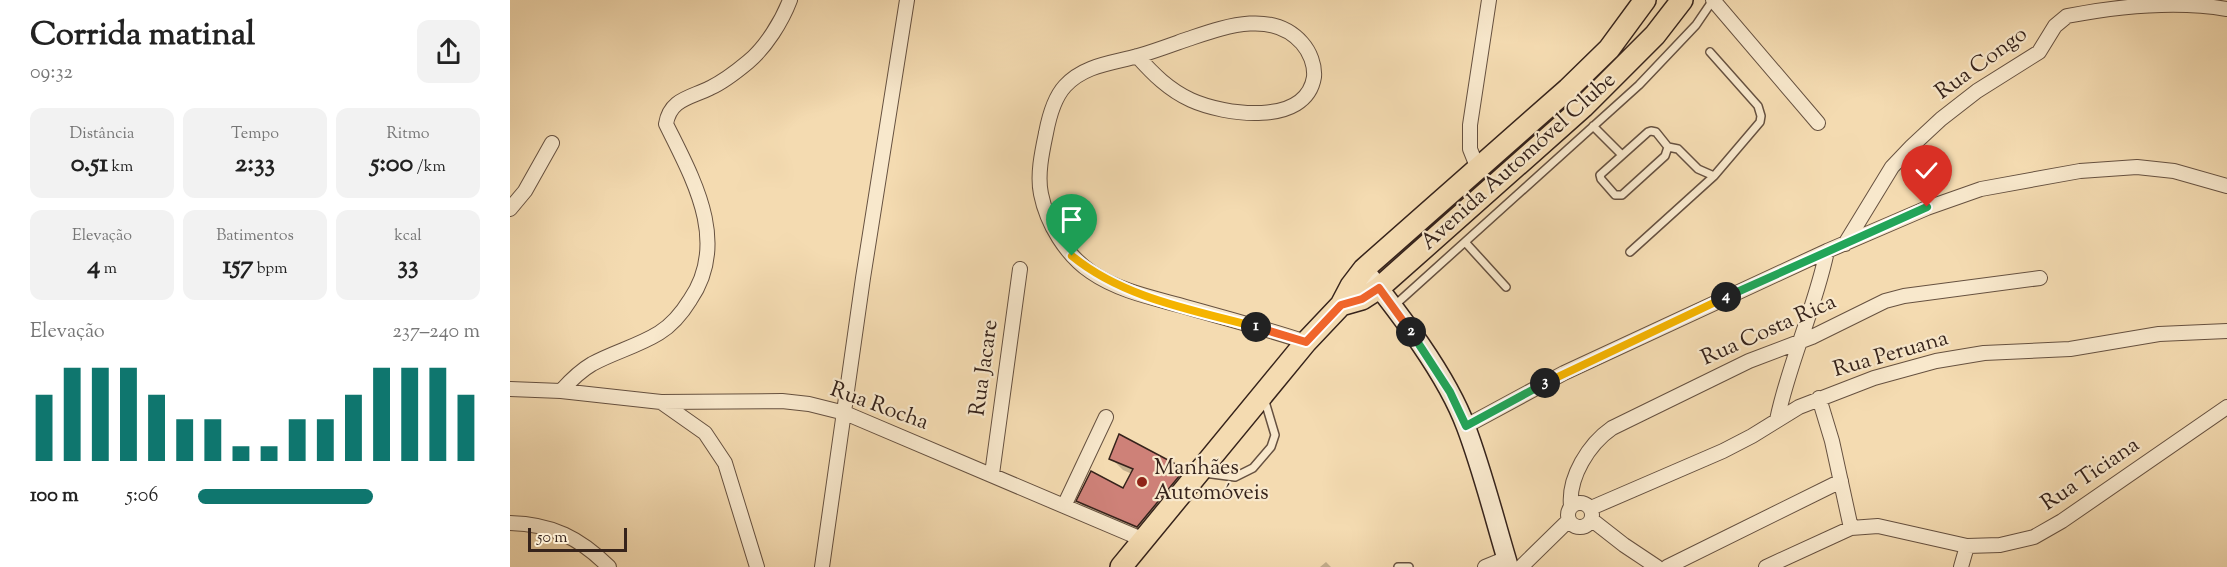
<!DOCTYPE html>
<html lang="pt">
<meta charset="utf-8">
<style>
:root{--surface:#fff;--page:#f2f2f2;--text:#222;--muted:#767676;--accent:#0f766e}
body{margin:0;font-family:"Sorts Mill Goudy",serif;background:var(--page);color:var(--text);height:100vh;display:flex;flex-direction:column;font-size:22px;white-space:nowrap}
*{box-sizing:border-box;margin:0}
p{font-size:20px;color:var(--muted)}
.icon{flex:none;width:33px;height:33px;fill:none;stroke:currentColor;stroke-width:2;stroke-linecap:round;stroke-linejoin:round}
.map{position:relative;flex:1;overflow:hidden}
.side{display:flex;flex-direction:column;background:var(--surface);width:510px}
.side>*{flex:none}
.scale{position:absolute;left:18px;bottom:15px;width:99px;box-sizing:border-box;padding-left:6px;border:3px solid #36231b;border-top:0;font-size:16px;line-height:21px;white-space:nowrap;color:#36231b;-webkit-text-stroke:4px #f8e8cc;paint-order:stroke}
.pin{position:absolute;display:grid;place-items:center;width:51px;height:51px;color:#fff;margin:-62px -26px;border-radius:50% 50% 50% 0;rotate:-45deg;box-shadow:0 0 6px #0007}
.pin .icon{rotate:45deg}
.km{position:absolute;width:30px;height:30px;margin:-15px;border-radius:50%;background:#222;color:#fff;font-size:16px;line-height:30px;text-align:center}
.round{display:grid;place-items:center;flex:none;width:63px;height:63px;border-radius:12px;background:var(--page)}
.overview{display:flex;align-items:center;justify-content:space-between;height:102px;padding:0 30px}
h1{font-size:33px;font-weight:700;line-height:45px}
.stats{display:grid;grid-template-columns:repeat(3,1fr);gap:9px;height:102px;padding:6px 30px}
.stats div{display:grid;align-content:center;border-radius:12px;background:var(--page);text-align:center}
.stats b{font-size:26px;font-weight:700}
.stats small{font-size:16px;font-weight:400}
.stats p{font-size:16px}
.chart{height:168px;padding:12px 30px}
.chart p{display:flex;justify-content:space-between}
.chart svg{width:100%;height:108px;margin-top:6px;stroke:var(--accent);stroke-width:6}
ul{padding:0 30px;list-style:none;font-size:20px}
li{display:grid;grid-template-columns:96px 72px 1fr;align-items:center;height:45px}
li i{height:15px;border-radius:8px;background:var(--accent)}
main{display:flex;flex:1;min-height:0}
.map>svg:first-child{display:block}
</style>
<main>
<section class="side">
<div class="overview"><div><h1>Corrida matinal</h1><p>09:32</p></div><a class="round"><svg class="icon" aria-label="share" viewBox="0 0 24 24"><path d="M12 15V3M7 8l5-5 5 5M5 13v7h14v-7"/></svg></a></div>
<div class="stats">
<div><p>Distância</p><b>0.51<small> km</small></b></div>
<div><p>Tempo</p><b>2:33</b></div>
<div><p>Ritmo</p><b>5:00<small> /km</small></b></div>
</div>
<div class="stats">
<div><p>Elevação</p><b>4<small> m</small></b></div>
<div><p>Batimentos</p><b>157<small> bpm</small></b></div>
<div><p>kcal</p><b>33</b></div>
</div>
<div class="chart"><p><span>Elevação</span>237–240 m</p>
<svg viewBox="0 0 160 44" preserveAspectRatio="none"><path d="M5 44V17M15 44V6M25 44V6M35 44V6M45 44V17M55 44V27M65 44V27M75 44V38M85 44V38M95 44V27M105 44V27M115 44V17M125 44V6M135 44V6M145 44V6M155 44V17"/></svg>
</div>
<ul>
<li><b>100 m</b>5:06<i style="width:62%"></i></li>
</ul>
</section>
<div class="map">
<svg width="1717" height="567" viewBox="0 0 1717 567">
<rect width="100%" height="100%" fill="#f4dbb1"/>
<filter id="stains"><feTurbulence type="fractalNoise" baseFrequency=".00333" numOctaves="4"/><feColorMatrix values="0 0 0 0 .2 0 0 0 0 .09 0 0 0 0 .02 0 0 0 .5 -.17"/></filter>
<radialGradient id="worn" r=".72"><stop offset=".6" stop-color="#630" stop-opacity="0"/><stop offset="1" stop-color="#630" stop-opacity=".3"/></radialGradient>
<path fill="#0003" d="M610 436 674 470 686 482 640 538 580 513 568 501 614 490 622 474 613 470 601 458Z
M816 562 821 567H810Z"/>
<path fill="#ce8178" stroke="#36231b" stroke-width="1.5" d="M609 434 675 469 627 527 566 501 581 471 613 488 623 469 599 459Z"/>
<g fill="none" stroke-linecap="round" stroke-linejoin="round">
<g stroke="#665140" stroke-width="10">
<path id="lane" d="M1083 126 1112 155
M1141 131 1146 132 1158 147 1155 156 1112 195H1105L1091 179 1090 175 1138 132Z
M1158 147 1168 149 1188 169 1204 176 1250 122 1251 116 1248 106 1200 52
M955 242 996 287
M1120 252 1204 176
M885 305 1129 85 1186 25 1203 0
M694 473 725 477 743 468 761 447 765 435 754 398
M888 567H899"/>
</g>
<g stroke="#665140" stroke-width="16">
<path id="street" d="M1203 0 1308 123
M627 56C643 74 659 90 681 100 714 115 796 127 804 77 805 65 800 52 792 43 762 9 714 27 678 39 661 45 645 51 628 56 603 63 574 65 555 86 544 98 539 117 536 133 532 152 527 175 531 194 537 224 556 255 581 272 607 290 639 297 669 305 711 317 754 328 796 342
M968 169 960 149V125L979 0
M0 209 15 191 42 143
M1335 244 1382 167 1402 146 1431 119 1467 91 1529 52 1545 26 1557 16C1609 6 1665 0 1717 9
M0 389 51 391 151 402 272 401 299 404 335 413 634 540
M51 391C60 381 70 371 82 364 104 352 128 346 149 333 162 325 172 313 180 300 220 242 183 179 156 124 160 99 180 98 200 88 213 82 226 72 238 62 256 47 272 21 280 0
M1309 398 1322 441 1341 528
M151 402 195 433 215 463 247 567
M1267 420C1279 362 1305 309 1317 251
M956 426 1054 373 1317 251 1417 208 1471 189 1570 171 1627 167 1664 171 1717 186
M482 474 510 269
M1058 515a12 12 0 1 1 24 0a12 12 0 1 1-24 0Z
M554 506 596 417
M1061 506C1058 477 1079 444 1102 428L1239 361 1302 337 1375 301 1394 296 1530 278
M1081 508 1213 451 1242 436 1289 407 1364 378 1426 361 1474 353 1560 349 1649 334 1717 331
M1082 520 1114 545 1147 567
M0 523C42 524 70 538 99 567
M312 567 353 278 397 0
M975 567 997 558
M1011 567 1059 520
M1157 567 1331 481
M1256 567 1341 528 1368 526 1457 546 1490 545 1524 537 1552 521 1717 407
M1451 567 1457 546"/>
</g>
<g stroke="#36231b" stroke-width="21">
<path id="secondary" d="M854 269C889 313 937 375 956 427 973 472 985 521 999 567"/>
</g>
<g stroke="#36231b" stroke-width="24">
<path id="primary" d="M831 305 852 299 869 288 1073 107 1145 35 1172 0
M611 567 796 342 831 305 841 286 854 269 1058 89 1099 49 1135 0"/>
</g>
<use href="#lane" stroke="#f8e8cc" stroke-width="7"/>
<use href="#street" stroke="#f8e8cc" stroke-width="14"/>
<use href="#secondary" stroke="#f8e8cc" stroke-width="18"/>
<use href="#primary" stroke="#f4dbb1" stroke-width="21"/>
</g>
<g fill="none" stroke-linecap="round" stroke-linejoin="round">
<g stroke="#fff" stroke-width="12">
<path id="split-1" d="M562 256C613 298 683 310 746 327"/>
</g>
<g stroke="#fff" stroke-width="12">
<path id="split-2" d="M746 327 796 342 831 305 852 299 869 288 901 332"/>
</g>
<g stroke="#fff" stroke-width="12">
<path id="split-3" d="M901 332 940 392 956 426 1035 383"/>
</g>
<g stroke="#fff" stroke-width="12">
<path id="split-4" d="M1035 383 1216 297"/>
</g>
<g stroke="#fff" stroke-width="12">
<path id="split-5" d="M1216 297 1417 207"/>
</g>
<use href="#split-1" stroke="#f5b400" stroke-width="8"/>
<use href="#split-2" stroke="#f0652b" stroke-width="8"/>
<use href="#split-3" stroke="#22a559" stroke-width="8"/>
<use href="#split-4" stroke="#f5b400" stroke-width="8"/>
<use href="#split-5" stroke="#22a559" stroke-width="8"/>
</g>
<circle fill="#8f2418" stroke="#f8e8cc" stroke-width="2" cx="632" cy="482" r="6"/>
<g text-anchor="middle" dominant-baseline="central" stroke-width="4.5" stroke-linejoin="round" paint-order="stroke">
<g font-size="22" fill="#36231b" stroke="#f8e8cc">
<text transform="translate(1472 64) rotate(-36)">Rua Congo</text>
<text transform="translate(1009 162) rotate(-42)">Avenida Automóvel Clube</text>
<text transform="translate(1259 331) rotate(-24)">Rua Costa Rica</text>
<text transform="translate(1381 355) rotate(-16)">Rua Peruana</text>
<text transform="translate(475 368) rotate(-82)">Rua Jacare</text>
<text transform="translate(369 407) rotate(20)">Rua Rocha</text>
<text transform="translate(1581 475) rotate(-34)">Rua Ticiana</text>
</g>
<g font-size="22" fill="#36231b" stroke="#f8e8cc" text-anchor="start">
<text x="644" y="469">Manhães<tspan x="644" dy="25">Automóveis</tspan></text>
</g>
</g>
<rect width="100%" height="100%" filter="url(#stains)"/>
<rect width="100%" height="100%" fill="url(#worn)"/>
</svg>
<div class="scale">50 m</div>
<div class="pin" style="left:562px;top:256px;background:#1e9e55"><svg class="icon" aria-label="arrive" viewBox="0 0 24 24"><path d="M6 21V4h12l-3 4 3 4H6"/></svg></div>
<div class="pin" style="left:1417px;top:207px;background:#d93025"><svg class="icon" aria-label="check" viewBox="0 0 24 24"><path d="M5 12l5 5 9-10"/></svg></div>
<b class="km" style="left:746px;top:327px">1</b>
<b class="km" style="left:901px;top:332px">2</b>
<b class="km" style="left:1035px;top:383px">3</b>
<b class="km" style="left:1216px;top:297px">4</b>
</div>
</main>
